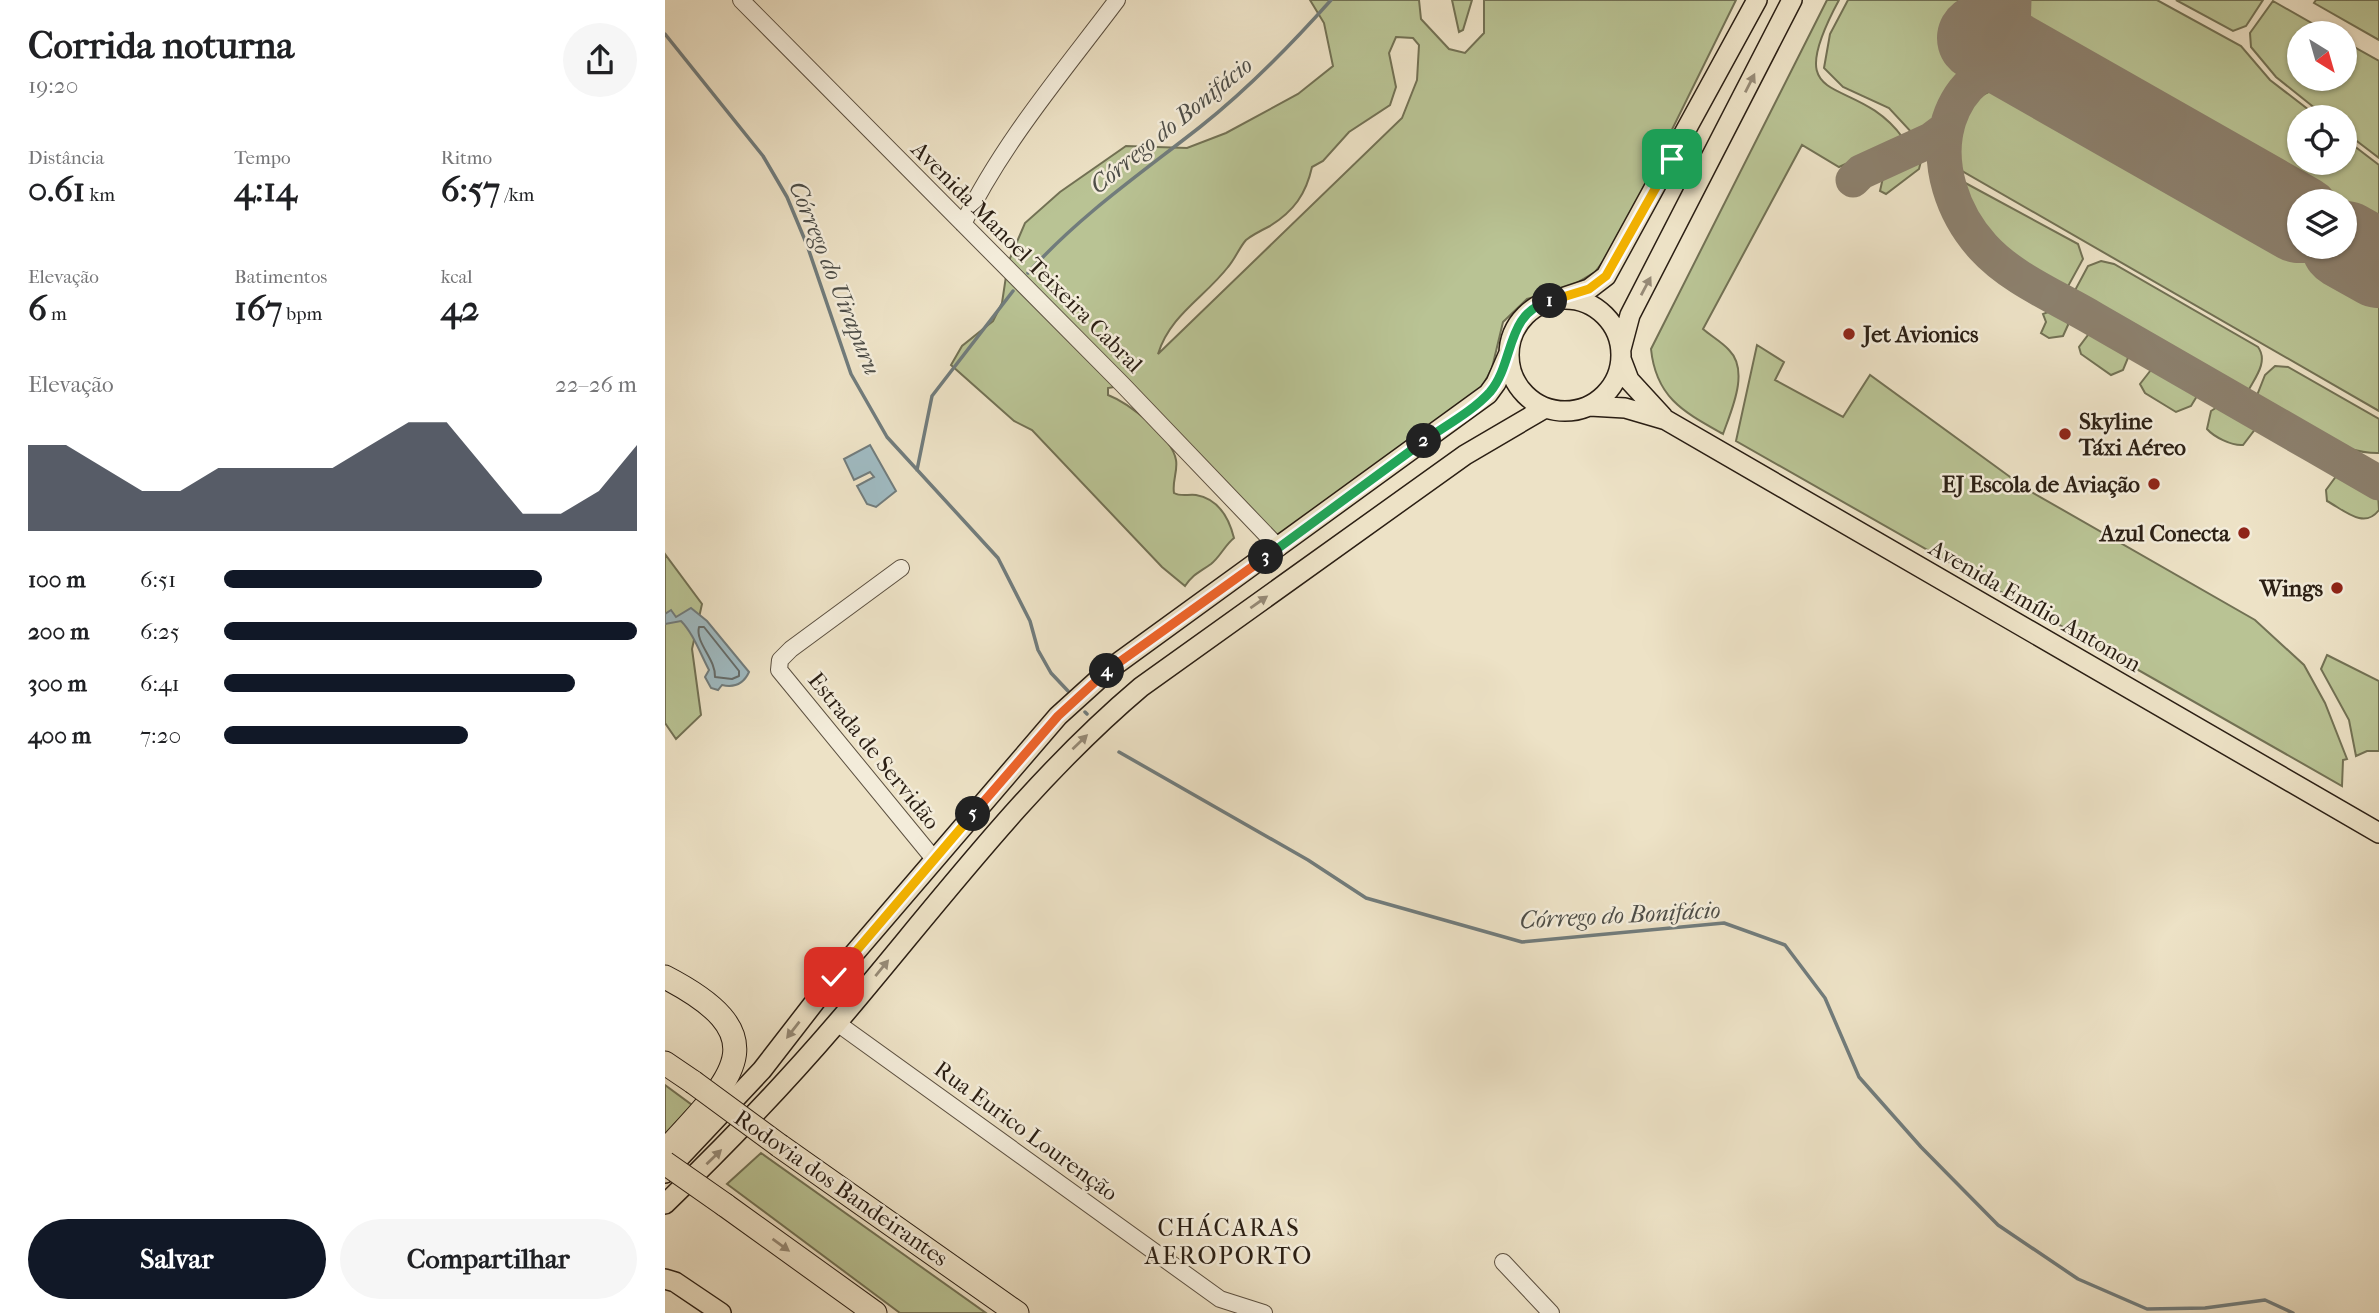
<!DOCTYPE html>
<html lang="pt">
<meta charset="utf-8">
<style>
:root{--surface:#fff;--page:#f6f6f6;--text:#202124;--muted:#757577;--accent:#111827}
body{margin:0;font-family:"IM FELL French Canon",serif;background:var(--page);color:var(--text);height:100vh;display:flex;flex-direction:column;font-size:26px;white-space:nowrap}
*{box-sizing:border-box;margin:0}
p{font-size:23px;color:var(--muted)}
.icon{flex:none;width:38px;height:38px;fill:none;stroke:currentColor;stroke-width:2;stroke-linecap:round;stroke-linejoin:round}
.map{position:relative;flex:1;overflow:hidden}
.side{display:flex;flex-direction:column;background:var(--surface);width:665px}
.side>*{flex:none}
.needle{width:46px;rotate:143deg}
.buttons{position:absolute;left:1622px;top:21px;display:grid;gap:14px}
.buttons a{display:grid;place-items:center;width:70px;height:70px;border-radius:50%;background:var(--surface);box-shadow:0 2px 5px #0004;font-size:35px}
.pin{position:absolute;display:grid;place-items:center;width:60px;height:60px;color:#fff;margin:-30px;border-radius:14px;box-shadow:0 4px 10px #0006}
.km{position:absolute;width:35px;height:35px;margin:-18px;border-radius:50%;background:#222;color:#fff;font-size:19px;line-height:35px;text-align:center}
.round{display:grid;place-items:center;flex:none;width:74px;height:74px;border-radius:37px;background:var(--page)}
.head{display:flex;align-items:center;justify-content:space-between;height:119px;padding:0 28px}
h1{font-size:38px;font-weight:700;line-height:52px}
.metrics{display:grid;grid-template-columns:repeat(3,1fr);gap:10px;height:119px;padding:7px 28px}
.metrics div{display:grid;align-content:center}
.metrics b{font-size:35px;font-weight:700}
.metrics small{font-size:19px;font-weight:400}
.metrics p{font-size:19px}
.chart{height:196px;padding:14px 28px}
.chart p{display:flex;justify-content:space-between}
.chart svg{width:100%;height:126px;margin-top:7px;fill:var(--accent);opacity:.7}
.cta{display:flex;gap:14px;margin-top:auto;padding:14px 28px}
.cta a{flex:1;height:80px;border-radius:42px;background:var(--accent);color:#fff;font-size:28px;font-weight:700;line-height:80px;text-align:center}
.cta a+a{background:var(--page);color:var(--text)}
ul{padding:0 28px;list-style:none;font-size:23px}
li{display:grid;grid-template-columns:112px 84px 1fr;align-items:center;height:52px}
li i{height:18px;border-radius:9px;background:var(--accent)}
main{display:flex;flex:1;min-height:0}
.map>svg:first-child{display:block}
</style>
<main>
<section class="side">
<div class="head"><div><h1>Corrida noturna</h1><p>19:20</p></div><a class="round"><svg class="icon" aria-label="share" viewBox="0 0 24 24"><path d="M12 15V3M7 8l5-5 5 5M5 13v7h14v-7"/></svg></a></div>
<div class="metrics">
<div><p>Distância</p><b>0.61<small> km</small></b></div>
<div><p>Tempo</p><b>4:14</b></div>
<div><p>Ritmo</p><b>6:57<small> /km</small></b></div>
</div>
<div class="metrics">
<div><p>Elevação</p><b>6<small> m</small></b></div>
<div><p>Batimentos</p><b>167<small> bpm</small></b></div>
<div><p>kcal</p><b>42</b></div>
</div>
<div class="chart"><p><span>Elevação</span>22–26 m</p>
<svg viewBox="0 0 160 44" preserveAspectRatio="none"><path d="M0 44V14L10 14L20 22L30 30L40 30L50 22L60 22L70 22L80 22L90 14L100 6L110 6L120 22L130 38L140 38L150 30L160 14V44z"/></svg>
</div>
<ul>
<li><b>100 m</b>6:51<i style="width:77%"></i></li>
<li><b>200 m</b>6:25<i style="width:100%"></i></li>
<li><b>300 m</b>6:41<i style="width:85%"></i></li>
<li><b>400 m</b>7:20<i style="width:59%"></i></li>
</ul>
<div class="cta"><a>Salvar</a><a>Compartilhar</a></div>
</section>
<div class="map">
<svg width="1714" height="1313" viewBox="0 0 1714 1313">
<rect width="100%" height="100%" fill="#ede2c6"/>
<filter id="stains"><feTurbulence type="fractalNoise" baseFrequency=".00286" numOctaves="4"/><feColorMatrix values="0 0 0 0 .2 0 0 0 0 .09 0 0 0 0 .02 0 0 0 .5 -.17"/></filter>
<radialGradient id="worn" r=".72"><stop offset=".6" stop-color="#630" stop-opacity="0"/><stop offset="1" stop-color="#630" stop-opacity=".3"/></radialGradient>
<path fill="#b9c394" stroke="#727154" stroke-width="2" fill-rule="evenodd" d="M645 0H754L756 19 784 49 800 53 819 33V0H1071L949 247 930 272 903 288 862 299 838 322 827 368 811 399 624 534 609 535 455 386 443 388V395C464 403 507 437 511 460 513 471 507 481 509 493 516 497 523 494 531 495 554 499 564 518 569 538 560 545 555 557 546 564 535 572 528 574 520 586L497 567 367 430 349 421 286 365 297 346 328 321 337 303 343 263 360 223 395 192 461 146 522 148 561 133 633 94 668 66 659 23ZM731 37 748 38 754 45 752 80 737 118 493 354C505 315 539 298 563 267 570 259 574 248 581 240 587 235 597 230 605 226 629 211 641 194 647 167L658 161 684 132 725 105 731 87 724 53Z
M787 0H807L798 30 794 32Z
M1162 0H1174C1112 115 1189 70 1238 138L1174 167 1137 145 1038 329C1046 336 1057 342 1064 350 1085 371 1066 411 1058 434 1019 412 991 398 986 349Z
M1183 0H1334L1299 59 1274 115 1248 134 1224 108 1178 87 1159 68 1165 34Z
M1363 0H1492L1576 46 1605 80 1653 117H1634V163H1680V139L1714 165V231L1680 211V201H1662L1371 35 1362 18Z
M1511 0H1598L1581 26 1568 31Z
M1651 0H1714V40L1649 3Z
M1608 1 1664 33H1634V79H1680V42L1714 61V158L1680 132V117H1661L1611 77 1586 47 1585 33Z
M1336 89 1346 91 1714 301V411L1292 168C1282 135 1300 93 1336 89Z
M1249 160 1256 161 1254 169 1221 194 1215 191 1219 173Z
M1293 179 1413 244 1418 259 1401 290C1346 259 1311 243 1293 179Z
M1436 261 1449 264 1593 347C1604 362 1589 379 1582 393L1408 294 1423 266Z
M1393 308 1402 316 1403 325 1398 336 1384 338 1376 333 1381 322 1378 314Z
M1426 331 1458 345 1465 353 1458 370 1446 375 1416 354 1414 347Z
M1092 345 1119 362 1110 380 1178 417 1205 375 1363 490 1590 620 1639 665 1660 703 1682 759 1678 760 1677 786 1071 441Z
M1489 366 1499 368 1530 387 1532 396 1526 406 1511 412 1480 393 1475 384Z
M1610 366 1623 367 1714 419V453C1673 454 1623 421 1591 398L1600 375Z
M1557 404 1590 423 1591 428 1578 445C1567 446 1549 437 1542 429L1546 411Z
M1678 473 1713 493 1714 510C1699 530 1679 510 1662 501L1661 490 1672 475Z
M0 554 37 604 27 649 36 715 11 739 0 723Z
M1662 655 1714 681V751H1702L1691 756 1684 720 1656 669Z
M0 1085 27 1105 0 1134Z
M96 1153 321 1313H235L62 1184Z"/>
<path fill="#9fbac1" stroke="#717c7c" stroke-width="2" d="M205 445 231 491 211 507 202 504 192 486 209 477 205 472 189 480 179 459Z
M26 608 42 621 84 672C79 683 70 688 57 685L53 690 46 688 40 677 44 670C35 653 28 633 16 621L0 624V614L6 610 11 617Z"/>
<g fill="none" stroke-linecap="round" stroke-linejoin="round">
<path stroke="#656c6a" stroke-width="2" d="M34 627H39L74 671V676L67 679 50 677C51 659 30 643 34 627Z"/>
<path stroke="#717c7c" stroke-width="3.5" d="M0 34 98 156 122 197 142 245 186 374 222 437 333 558 365 621 373 650 386 673 403 691
M363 273C414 216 475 174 535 127 583 89 625 46 666 0
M252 470 267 396 348 291
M420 712 422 714
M454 752 643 860 701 898 857 942 1059 923 1120 945 1160 998 1194 1077 1256 1147 1333 1225 1413 1279 1482 1309 1540 1308 1600 1300 1628 1313"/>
<path stroke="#8c806d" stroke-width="35" d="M1349 0 1348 33 1358 62C1321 66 1296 84 1284 120 1270 164 1288 214 1318 247 1347 279 1392 297 1429 319 1523 374 1619 428 1714 483
M1188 180 1196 172 1266 140 1282 128"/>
<path stroke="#8c806d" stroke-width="88" d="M1316 38 1634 219
M1680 245 1714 264"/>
<g stroke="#5c5040" stroke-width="18">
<path id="minor" d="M76 0 457 384 614 548
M298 224C338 142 398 72 452 0
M236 568 126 649 115 660 114 670 269 859
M172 1023 555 1299 599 1313
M838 1262 886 1313"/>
</g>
<g stroke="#2b1f14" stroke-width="22">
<path id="major" d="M844 355a56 56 0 1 1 112 0a56 56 0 1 1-112 0Z
M894 299 924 289 941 276 1092 0
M956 349 965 315 1127 0
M956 359 964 380 998 417
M925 406 960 408 1001 420 1714 833
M0 1173 97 1070 169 977 393 716 446 668 823 394 831 383 844 353
M0 1204C60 1146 117 1087 171 1024 270 908 360 785 476 687L800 455 880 408
M0 1279 10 1282 56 1313"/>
</g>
<g stroke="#2b1f14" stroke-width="25">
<path id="highway" d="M0 977C116 1037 67 1078 0 1151
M0 1063 28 1082
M115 1146 352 1313
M60 1205 210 1313"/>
</g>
<use href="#minor" stroke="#f3ecda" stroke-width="16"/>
<use href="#major" stroke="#ede2c6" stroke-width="19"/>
<use href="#highway" stroke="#ede2c6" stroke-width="23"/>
<g stroke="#2b1f14" stroke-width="25" stroke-linecap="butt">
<path id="highway-bridge" d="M28 1082 115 1146
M0 1163 60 1205"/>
</g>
<use href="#highway-bridge" stroke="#ede2c6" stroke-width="23"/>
</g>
<defs><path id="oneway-solid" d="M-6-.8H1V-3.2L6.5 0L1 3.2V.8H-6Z" transform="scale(1.75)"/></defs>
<g fill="#968a76">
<use href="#oneway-solid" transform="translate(1085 83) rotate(-63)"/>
<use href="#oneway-solid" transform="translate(981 286) rotate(-62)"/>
<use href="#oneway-solid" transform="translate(594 602) rotate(-35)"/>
<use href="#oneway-solid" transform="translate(415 742) rotate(-44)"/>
<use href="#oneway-solid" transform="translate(217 968) rotate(-51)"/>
<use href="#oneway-solid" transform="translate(128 1030) rotate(128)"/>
<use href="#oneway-solid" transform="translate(49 1157) rotate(-44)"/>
<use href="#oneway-solid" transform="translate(116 1245) rotate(36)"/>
</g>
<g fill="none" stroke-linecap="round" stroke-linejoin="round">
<g stroke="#fff" stroke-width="14">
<path id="split-1" d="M885 301 924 289 941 276 1007 159"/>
</g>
<g stroke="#fff" stroke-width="14">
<path id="split-2" d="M759 441C780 426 808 411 825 392 850 362 840 313 885 301"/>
</g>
<g stroke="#fff" stroke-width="14">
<path id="split-3" d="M601 557 759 441"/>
</g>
<g stroke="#fff" stroke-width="14">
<path id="split-4" d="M442 671 601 557"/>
</g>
<g stroke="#fff" stroke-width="14">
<path id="split-5" d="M308 814 393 716 442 671"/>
</g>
<g stroke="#fff" stroke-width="14">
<path id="split-6" d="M169 977 308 814"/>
</g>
<use href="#split-1" stroke="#f5b400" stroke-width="9"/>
<use href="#split-2" stroke="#22a559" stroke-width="9"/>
<use href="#split-3" stroke="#22a559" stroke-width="9"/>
<use href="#split-4" stroke="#f0652b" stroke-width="9"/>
<use href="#split-5" stroke="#f0652b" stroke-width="9"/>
<use href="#split-6" stroke="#f5b400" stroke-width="9"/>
</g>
<g fill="#8f2418" stroke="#f3ecda" stroke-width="2.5">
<circle cx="1184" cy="334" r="7"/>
<circle cx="1400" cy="434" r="7"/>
<circle cx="1489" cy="484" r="7"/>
<circle cx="1579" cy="533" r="7"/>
<circle cx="1672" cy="588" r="7"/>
</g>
<g text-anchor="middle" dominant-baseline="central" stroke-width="5" stroke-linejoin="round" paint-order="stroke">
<g font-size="23" fill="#2b1f14" stroke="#f3ecda">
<text transform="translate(362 257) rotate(45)">Avenida Manoel Teixeira Cabral</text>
<text transform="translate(1370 606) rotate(30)">Avenida Emílio Antonon</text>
<text transform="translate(209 751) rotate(51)">Estrada de Servidão</text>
<text transform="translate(361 1131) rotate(36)">Rua Eurico Lourenção</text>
<text transform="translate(176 1188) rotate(35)">Rodovia dos Bandeirantes</text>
</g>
<g font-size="23" font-weight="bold" fill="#2b1f14" stroke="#f3ecda" text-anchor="end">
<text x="1198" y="334" text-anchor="start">Jet Avionics</text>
<text x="1414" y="421" text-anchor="start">Skyline<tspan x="1414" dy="26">Táxi Aéreo</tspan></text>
<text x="1475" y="484">EJ Escola de Aviação</text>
<text x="1565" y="533">Azul Conecta</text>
<text x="1658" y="588">Wings</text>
</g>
<g font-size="24" font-style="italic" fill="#4e4e48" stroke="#f3ecda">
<text transform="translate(506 125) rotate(-39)">Córrego do Bonifácio</text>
<text transform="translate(170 278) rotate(68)">Córrego do Uirapuru</text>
<text transform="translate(955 915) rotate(-3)">Córrego do Bonifácio</text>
</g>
<g font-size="24" letter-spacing="2" fill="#2b1f14" stroke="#f3ecda">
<text x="564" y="1228">CHÁCARAS<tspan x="564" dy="28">AEROPORTO</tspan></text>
</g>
</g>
<rect width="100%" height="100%" filter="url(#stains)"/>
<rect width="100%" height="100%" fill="url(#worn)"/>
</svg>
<div class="buttons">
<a><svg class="needle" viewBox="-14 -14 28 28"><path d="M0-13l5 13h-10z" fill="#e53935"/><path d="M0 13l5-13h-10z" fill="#757577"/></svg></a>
<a><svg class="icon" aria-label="locate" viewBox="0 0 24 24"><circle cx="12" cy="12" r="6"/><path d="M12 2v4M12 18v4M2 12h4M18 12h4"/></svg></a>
<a><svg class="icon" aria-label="layers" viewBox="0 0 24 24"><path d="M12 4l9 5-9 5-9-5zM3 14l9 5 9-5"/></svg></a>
</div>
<div class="pin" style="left:1007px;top:159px;background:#1e9e55"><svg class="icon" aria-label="arrive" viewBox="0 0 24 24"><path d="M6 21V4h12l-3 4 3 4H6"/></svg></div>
<div class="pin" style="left:169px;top:977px;background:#d93025"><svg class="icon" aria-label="check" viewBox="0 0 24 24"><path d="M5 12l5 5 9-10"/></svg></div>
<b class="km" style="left:885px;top:301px">1</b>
<b class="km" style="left:759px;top:441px">2</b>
<b class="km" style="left:601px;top:557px">3</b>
<b class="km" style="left:442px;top:671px">4</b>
<b class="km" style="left:308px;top:814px">5</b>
</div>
</main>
